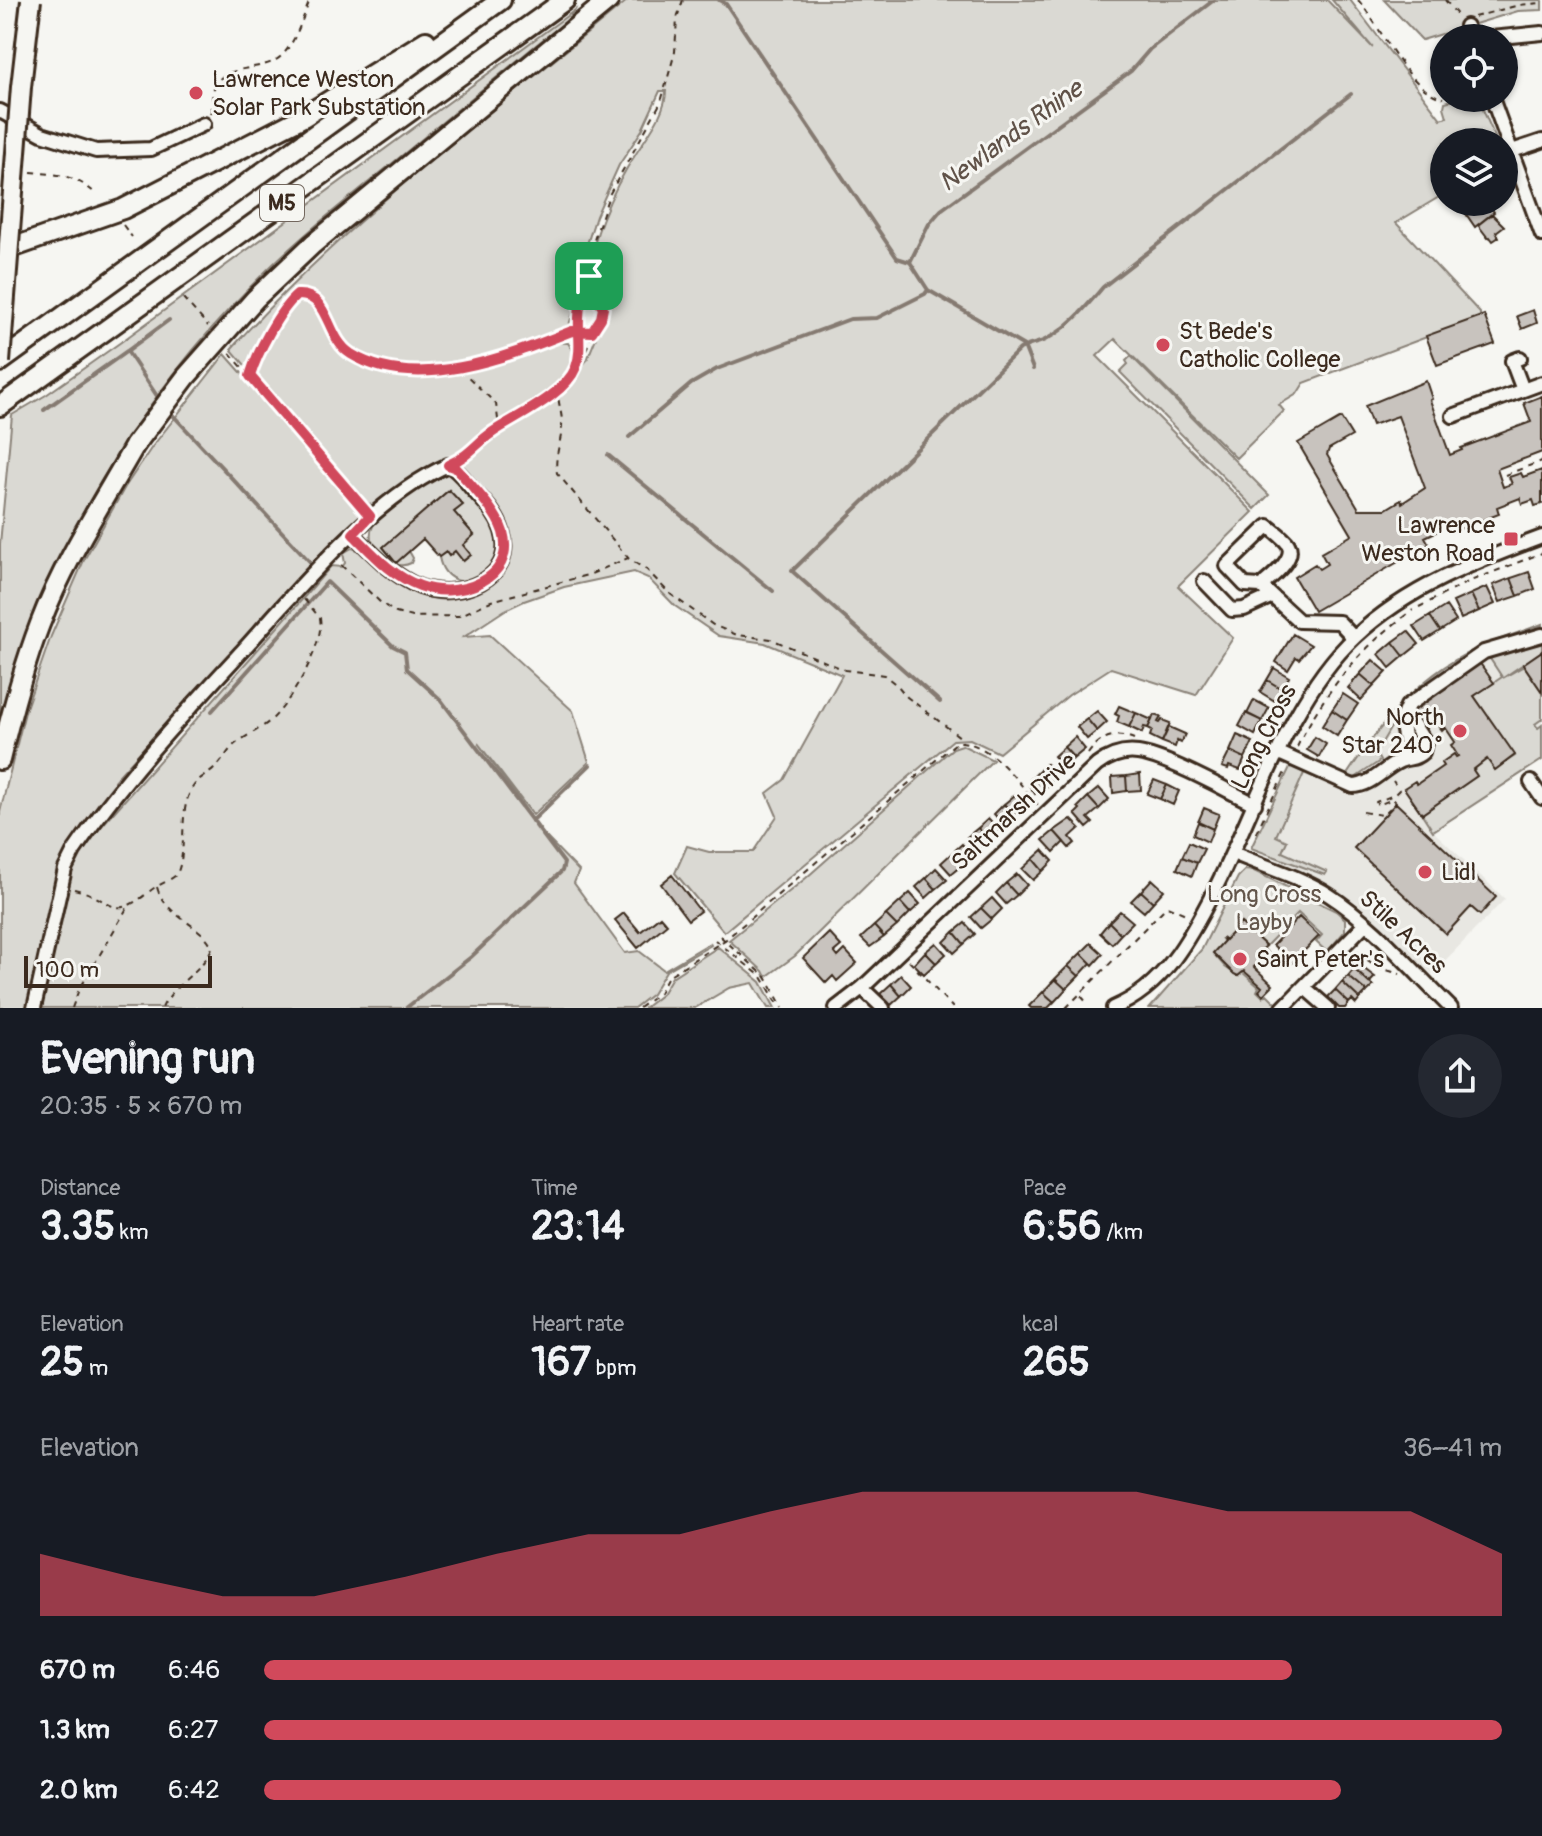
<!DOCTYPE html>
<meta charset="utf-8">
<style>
:root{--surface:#171b24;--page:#242831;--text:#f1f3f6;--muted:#9ea1a6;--accent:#d1495b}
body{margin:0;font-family:Pangolin,sans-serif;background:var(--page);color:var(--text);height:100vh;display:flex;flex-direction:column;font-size:30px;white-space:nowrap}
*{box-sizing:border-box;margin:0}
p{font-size:26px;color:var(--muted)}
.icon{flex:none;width:44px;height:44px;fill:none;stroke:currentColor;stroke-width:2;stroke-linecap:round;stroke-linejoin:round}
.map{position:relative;height:1008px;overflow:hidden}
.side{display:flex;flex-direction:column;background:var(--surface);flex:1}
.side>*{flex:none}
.fabs{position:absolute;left:1430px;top:24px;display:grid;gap:16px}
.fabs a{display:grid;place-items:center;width:88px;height:88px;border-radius:50%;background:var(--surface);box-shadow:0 2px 6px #0004;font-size:40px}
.scale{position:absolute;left:24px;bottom:20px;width:188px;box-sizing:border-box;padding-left:8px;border:4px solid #3b2a1e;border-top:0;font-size:22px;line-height:28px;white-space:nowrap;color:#3b2a1e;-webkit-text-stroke:6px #f6f6f2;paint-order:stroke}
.pin{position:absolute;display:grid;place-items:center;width:68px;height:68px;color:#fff;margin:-34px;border-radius:16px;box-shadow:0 4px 12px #0006}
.round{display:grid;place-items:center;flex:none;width:84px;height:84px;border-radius:42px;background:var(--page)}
.summary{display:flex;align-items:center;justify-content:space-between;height:136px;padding:0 40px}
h1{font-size:44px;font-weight:800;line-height:60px}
.stats{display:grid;grid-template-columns:repeat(3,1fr);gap:12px;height:136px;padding:8px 40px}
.stats div{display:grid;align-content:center}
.stats b{font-size:40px;font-weight:800}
.stats small{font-size:22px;font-weight:400}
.stats p{font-size:22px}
.chart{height:224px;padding:16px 40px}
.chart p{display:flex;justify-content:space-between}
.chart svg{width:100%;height:144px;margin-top:8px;fill:var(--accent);opacity:.7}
ul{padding:0 40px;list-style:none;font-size:26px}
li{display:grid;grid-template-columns:128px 96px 1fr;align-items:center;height:60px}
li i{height:20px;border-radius:10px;background:var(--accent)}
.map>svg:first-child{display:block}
</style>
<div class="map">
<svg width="1542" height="1008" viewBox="0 0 1542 1008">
<rect width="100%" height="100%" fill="#f6f6f2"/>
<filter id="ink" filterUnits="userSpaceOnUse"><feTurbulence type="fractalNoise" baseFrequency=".0125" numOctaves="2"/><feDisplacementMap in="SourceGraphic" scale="16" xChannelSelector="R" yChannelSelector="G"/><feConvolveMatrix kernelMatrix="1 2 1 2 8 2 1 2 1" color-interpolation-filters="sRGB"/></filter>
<g filter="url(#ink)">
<path fill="#e8e7e2" d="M1542 624V760L1433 831 1505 899 1432 974 1357 903 1326 884 1277 860 1286 841 1276 836 1305 771 1361 796 1390 775 1376 755 1387 717 1416 689 1449 663 1474 649Z"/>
<path fill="#dad9d3" stroke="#8a8278" stroke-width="2" d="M628 0H1327L1373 48 1332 0H1350L1441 119 1447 117 1444 107 1445 102 1460 98H1478L1497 142H1444V194L1396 223 1480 313V317L1304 383 1297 394 1279 405 1284 411 1236 458 1115 339 1097 356 1253 512 1178 586 1233 638 1196 695 1111 668 1069 695 999 753 970 739 953 740 724 932 675 873 687 846 709 852H753L777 816 767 793 784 780 842 675 765 643 719 636 675 606 648 578 634 572 564 587 524 601 505 610 464 637 490 635 573 711 589 762 533 815 478 743 545 836 579 871 574 883 625 953 639 951 664 970 710 943 711 945 666 971 652 994 634 1008H40L73 868 84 846 299 603 331 566 342 567 345 563 343 553 352 548C370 553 380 565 392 577 410 595 444 608 468 593 481 585 494 570 505 559L496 508 462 465 464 461 505 429 549 401 560 397 563 389 587 360 606 313V304C602 299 596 297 594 291 579 255 617 182 637 152 648 134 666 112 666 91H660L642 130 619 165 596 216 582 260 583 280 569 325 545 340 479 363V366L486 367C510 358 541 341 568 343L574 352C580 388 509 413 486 432 481 436 478 442 474 447L377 507 364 502 231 349C347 219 494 111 628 0Z
M1384 0H1542V10L1518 11 1422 40Z
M575 10C570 21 547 36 536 45 492 81 449 117 405 153 355 194 303 233 258 279 136 401 46 552 0 718V544L12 415 46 395 121 342Z
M225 354 352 498 359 510 360 519 83 829 54 895 28 1008H0V812L26 708 51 636 84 560 125 487 152 447Z
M1131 356 1269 495 1255 509 1120 372 1128 364 1126 361Z
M442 472 458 474 499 529 503 549C497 557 491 570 484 575 465 589 443 580 439 557L446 552 449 556 455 551 464 561 471 554 463 545 474 535 454 512 462 505 449 490 383 547 396 562 409 551 413 558 411 563C392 573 362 546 373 526 382 510 425 482 442 472Z
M1542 624V632C1461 655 1415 675 1376 754L1380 761 1355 778 1346 776C1380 725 1416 678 1472 651 1494 640 1519 633 1542 624Z
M1542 639V651L1503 678 1524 666 1542 692V719L1535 724 1538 728 1542 725V760L1433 831 1422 814 1477 776 1473 770 1487 759 1495 769 1515 756 1474 696 1502 677 1487 654Z
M962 745 993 760 795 956 766 977 763 971 729 940 806 878 953 748Z
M1291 765 1305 771 1276 836 1287 841 1282 852 1327 872 1325 875 1251 848Z
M1245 870 1254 871 1336 911 1345 919V931L1327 952 1316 942 1322 935 1298 913 1266 946 1241 923 1225 940 1221 938 1224 941 1213 953 1225 967 1238 976 1242 972 1259 987 1257 991 1263 997 1267 994 1278 1005 1275 1008H1150L1202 949 1238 877Z
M718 947 761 982 775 1008H768L753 983 729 988 695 1008H644L662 994 672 977Z"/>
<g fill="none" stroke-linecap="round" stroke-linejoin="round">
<path stroke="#857a71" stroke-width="4" d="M719 0 726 4 897 258 910 262
M928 290 1024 346 1033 369
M127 351 169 320
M44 410 127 351 161 402
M629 437 691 384 717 369 850 319 877 318 925 294 928 290 910 262 929 224 941 210 1131 71 1150 49 1214 0
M608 455 773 591
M940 702 792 571 1020 349C1029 344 1037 344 1045 340 1070 327 1085 308 1103 287L1351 94
M212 711 327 582 393 646 405 652 407 669 441 700 564 863 562 871 471 957 406 1008
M115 781 312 564 169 411
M532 821 590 765"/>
</g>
<path fill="#c8c3be" stroke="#3b2a1e" stroke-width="2" d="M1479 202H1487L1494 212 1475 227 1466 214Z
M1492 214 1504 226 1496 232 1499 237 1493 241 1490 237 1488 238 1478 225Z
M1533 310 1537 323 1522 329 1517 316Z
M1484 315 1495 344 1437 365 1426 336Z
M1426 381 1432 399 1430 400 1450 455 1462 450 1461 448 1531 422 1524 403 1542 396V452L1497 469 1503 487 1512 484 1509 477 1521 473 1523 477 1542 470V504L1535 506 1533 500 1522 504 1520 498 1497 507 1499 514 1457 530 1454 523 1425 537 1429 544 1314 611 1294 577 1315 564 1319 569 1327 564 1321 553 1352 535 1298 443 1341 418 1352 436 1329 449 1327 455 1359 509H1386L1401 500 1402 503 1425 488 1398 416 1372 425 1365 406Z
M449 490 463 505 454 512 474 535 463 545 471 555 463 561 455 551 449 556 446 552 439 557 423 539 396 563 383 547Z
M1529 572 1535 589 1518 596 1511 578Z
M1511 578 1518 596 1500 602 1493 585Z
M1487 587 1495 604 1479 611 1471 594Z
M1471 594 1479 611 1461 619 1453 602Z
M1446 606 1456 621 1440 631 1430 616Z
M1430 616 1440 631 1424 641 1414 626Z
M1408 631 1419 644 1404 656 1393 642Z
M1293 634 1311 645 1299 659 1296 657 1288 670 1276 662Z
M1393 642 1404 656 1390 668 1379 654Z
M1542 651V692L1523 664Z
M1373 660 1387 672 1374 686 1360 674Z
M1479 662 1494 683 1474 696 1515 755 1495 770 1487 759 1473 770 1477 776 1422 814 1404 788 1415 781 1417 784 1443 766 1441 763 1454 754 1456 757 1458 756 1451 745 1455 742 1445 727 1442 730 1438 725 1442 722 1439 719 1421 731 1407 711Z
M1274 668 1289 677 1282 689 1267 680Z
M1360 674 1374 686 1361 700 1348 688Z
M1267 680 1282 689 1275 701 1260 692Z
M1343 694 1358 704 1347 720 1332 710Z
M1254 700 1269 708 1262 721 1247 714Z
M1119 706 1136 713 1129 727 1117 722 1119 716 1115 714Z
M1332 710 1347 720 1337 736 1322 726Z
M1097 711 1107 722 1097 731 1087 719Z
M1136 713 1152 720 1148 728 1144 727 1142 733 1129 727Z
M1246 713 1262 721 1255 735 1239 726Z
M1154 715 1161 717 1158 722 1160 723 1162 720 1170 723 1162 742 1150 736 1152 730 1148 728Z
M1087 719 1097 731 1087 739 1077 727Z
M1169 727 1185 734 1181 743 1177 741 1175 747 1162 742Z
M1237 735 1253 742 1245 758 1230 751Z
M1075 737 1085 749 1074 758 1064 747Z
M1315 737 1326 744 1319 757 1307 750Z
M1064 747 1074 758 1064 768 1054 756Z
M1230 751 1245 758 1240 770 1229 766 1228 769 1222 767Z
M1046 764 1056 775 1040 795 1037 792 1035 794 1029 785 1032 782 1030 780Z
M1140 774 1141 790 1127 791 1126 776Z
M1126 776 1127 791 1113 793 1112 777Z
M1154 780 1167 785 1160 799 1147 794Z
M1167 785 1179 791 1173 805 1160 799Z
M1099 788 1109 799 1099 809 1088 797Z
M1015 795 1025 806 1014 815 1004 804Z
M1088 797 1099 809 1088 818 1093 823 1087 828 1075 814 1080 809 1078 807Z
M1396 803 1496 897 1480 915 1471 907 1446 934 1354 848Z
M1004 804 1014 815 1004 825 994 814Z
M1204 808 1219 814 1213 829 1198 822Z
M988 819 999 830 988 839 978 828Z
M1071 819 1080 828 1070 837 1075 843 1069 848 1054 831Z
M1198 822 1213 829 1208 842 1193 835Z
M978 828 988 839 978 849 967 837Z
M1054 831 1064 842 1054 852 1043 840Z
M1189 842 1204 849 1197 863 1182 857Z
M962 844 972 855 962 865 952 853Z
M1043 850 1053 861 1043 871 1033 859Z
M952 853 962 865 951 874 941 863Z
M1182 857 1197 863 1192 876 1177 869Z
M1033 859 1043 871 1033 880 1022 869Z
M936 868 947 880 936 889 926 878Z
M1017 874 1027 885 1017 895 1006 883Z
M672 875 700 911 688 920 661 884Z
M926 878 936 889 926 898 916 887Z
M1152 879 1164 890 1153 902 1141 891Z
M1006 883 1017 895 1006 904 996 893Z
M1141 891 1153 902 1144 912 1131 901Z
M910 893 920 904 910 913 900 902Z
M992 898 1002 909 992 919 981 908Z
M900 902 910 913 897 926 886 915Z
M981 908 992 919 981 928 971 917Z
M1120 911 1133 922 1121 934 1109 922Z
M624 913 640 932 660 916 667 924 638 948 615 920Z
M886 915 897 926 884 937 874 926Z
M1299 917 1319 936 1292 963 1273 945Z
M1109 922 1121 934 1112 944 1100 933Z
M965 923 975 934 964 944 954 932Z
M1241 923 1266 946 1263 949 1268 953 1254 967 1273 985 1263 995 1259 991 1262 987 1244 971 1238 976 1234 974 1213 953 1224 941 1222 937 1225 940Z
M874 926 884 937 870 947 861 938Z
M954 932 964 944 954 953 944 942Z
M829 933 841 946 834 952 838 957 845 950 857 963 837 981 833 976 826 983 803 958Z
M936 943 946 954 936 963 925 952Z
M1091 943 1103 954 1093 965 1081 953Z
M925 952 936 963 924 974 914 964Z
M1081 953 1091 963 1079 976 1068 966Z
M1359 965 1375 977 1369 983 1354 969Z
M1068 966 1079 976 1066 989 1055 979Z
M1354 969 1373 986 1367 992 1348 976Z
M901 975 911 986 901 996 891 984Z
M1348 976 1367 992 1360 999 1342 982Z
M1055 979 1066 989 1054 1002 1043 992Z
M1342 982 1360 999 1356 1004 1352 1000 1349 1003 1335 990Z
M891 984 901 996 891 1005 880 994Z
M1335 990 1349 1003 1345 1008H1339L1328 997Z
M1043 992 1054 1002 1048 1008H1031L1029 1006Z"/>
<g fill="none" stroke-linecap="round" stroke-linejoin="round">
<g stroke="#3b2a1e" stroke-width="18">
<path id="minor" d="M1466 26 1471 38
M1491 38 1542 33
M1492 98 1542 235
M0 111 42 134 96 151 151 149 204 124
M1512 151 1542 141
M1520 358 1512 361 1523 390
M1453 416 1542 383
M1204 581 1232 610 1244 609 1270 597
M1261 586C1270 578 1297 559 1288 544 1284 538 1274 531 1268 526L1227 566 1245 585 1261 586 1299 621 1339 622 1354 638
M1279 753 1353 786C1371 786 1384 768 1400 761 1409 757 1415 760 1423 752L1425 742 1406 713 1407 706
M1402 759 1406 746 1401 721 1407 706 1484 652 1542 635
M1531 782 1542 798
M1233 853C1265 867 1299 876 1329 895 1373 923 1413 971 1451 1008
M1304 987 1328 1008
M862 988 883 1008
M34 1008 65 869 74 851C123 779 183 715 242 651 297 590 374 497 448 465 460 471 465 481 474 491 485 503 497 514 502 531 517 580 458 600 420 587 393 576 373 554 353 534
M836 1008 862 988 1097 765C1109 756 1123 751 1138 753 1168 757 1225 790 1255 804
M1113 1008C1164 987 1190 938 1214 891 1255 811 1289 698 1355 637 1408 587 1475 562 1542 537
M1283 1008 1365 924"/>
</g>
<g stroke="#3b2a1e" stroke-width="24">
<path id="highway" d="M313 244 609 0
M0 252 123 209 303 117 426 41
M0 362 501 0
M0 406 565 0
M0 760C11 714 23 668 40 624 64 561 102 503 135 445"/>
</g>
<path stroke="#3b2a1e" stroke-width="2" stroke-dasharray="6 6" stroke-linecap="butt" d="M1358 0C1381 26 1409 93 1444 98
M1445 0 1459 17
M1474 17 1519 5 1542 3
M1448 98H1452
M211 113C213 106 211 96 214 88 221 65 258 71 276 60 294 49 302 19 310 0
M31 172C59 175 74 174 96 194
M123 225 132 237
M183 298 208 326
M230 353 361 506
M577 364C583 333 577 313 587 280
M460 369 496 404 499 427
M250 376C256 357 282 302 299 295 327 297 324 324 339 343 350 356 371 366 387 369 421 375 478 367 510 356 534 347 565 328 591 331
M558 388C557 402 563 414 562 427 561 443 554 457 557 473L629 559 647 570 669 593 713 625 737 635 771 639 845 670 884 675 898 686 907 697 960 737 962 742
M461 459 473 451 489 434 553 393 584 357 592 332 603 312 602 305 594 297 589 286 590 252 609 195 661 102 675 52 677 18 683 0
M1505 475 1542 461
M341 565 381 603 396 613 412 617 459 616 491 601 591 574 628 558
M1419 607 1468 582 1542 553
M1297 747C1324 691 1362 646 1413 610
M1088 754C1100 737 1114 731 1134 739
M1363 812 1383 815 1396 802 1393 799 1378 805 1376 802 1394 795 1399 790 1393 781
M1256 833 1286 770
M157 887C165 918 206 926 212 948 202 972 173 984 162 1008
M74 889C114 898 110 924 150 891 158 884 169 882 177 874 189 846 176 809 195 784 200 777 208 775 214 769 222 762 227 752 234 745 245 736 259 730 270 721 290 704 325 644 320 618L304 599
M720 936 766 977 783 1008
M715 940 762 977 780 1008
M1357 952 1377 967 1400 974
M909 961 953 1008
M1081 996 1088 1004
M72 1008 78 992 127 908
M639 1008 659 993 668 976 725 940 957 742C990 741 1018 782 1038 805
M1066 1008 1167 906 1188 915"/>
<use href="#minor" stroke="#f6f6f2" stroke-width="12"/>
<use href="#highway" stroke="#f6f6f2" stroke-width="18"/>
<g stroke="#3b2a1e" stroke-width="24" stroke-linecap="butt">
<path id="highway-bridge" d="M0 362 21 87 31 0
M135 445 186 377 255 299 313 244"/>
</g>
<use href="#highway-bridge" stroke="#f6f6f2" stroke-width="18"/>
</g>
</g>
<g fill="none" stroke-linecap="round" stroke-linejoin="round" filter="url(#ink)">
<g stroke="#fff" stroke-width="16">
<path id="route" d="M589 276C584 290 579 303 579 318 578 335 582 351 576 367 565 395 517 416 493 432 475 444 472 454 448 465L456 468C471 485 496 510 503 532 517 580 457 600 420 586 392 576 373 554 353 534L370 516 250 376C257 353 279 310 297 295 330 293 325 338 351 354 416 394 509 356 572 331L592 332 601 318 603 308 591 290 589 276"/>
</g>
<use href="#route" stroke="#d1495b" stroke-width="10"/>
</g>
<g fill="#d1495b" stroke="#f6f6f2" stroke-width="3">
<circle cx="196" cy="93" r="8"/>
<circle cx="1163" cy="345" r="8"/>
<rect x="1503" y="531" width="16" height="16" rx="4"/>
<circle cx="1460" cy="731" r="8"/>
<circle cx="1425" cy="872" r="8"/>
<circle cx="1240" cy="959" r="8"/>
</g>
<g text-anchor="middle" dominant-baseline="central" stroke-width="6" stroke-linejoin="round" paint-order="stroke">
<rect fill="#f6f6f2" stroke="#73675e" stroke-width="2" x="260" y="185" width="44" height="36" rx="6"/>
<g font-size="22" font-weight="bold" fill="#3b2a1e">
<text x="282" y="203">M5</text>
</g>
<g font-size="24" fill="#3b2a1e" stroke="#f6f6f2" text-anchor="start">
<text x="212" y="79">Lawrence Weston<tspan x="212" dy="28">Solar Park Substation</tspan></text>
<text x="1179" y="331">St Bede's<tspan x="1179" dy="28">Catholic College</tspan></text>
<text x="1495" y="525" text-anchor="end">Lawrence<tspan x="1495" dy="28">Weston Road</tspan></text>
<text x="1444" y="717" text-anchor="end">North<tspan x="1444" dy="28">Star 240°</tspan></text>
<text x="1441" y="872">Lidl</text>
<text x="1256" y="959">Saint Peter's</text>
</g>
<g font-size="24" fill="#3b2a1e" stroke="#f6f6f2">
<text transform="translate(1264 737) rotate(-63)">Long Cross</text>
<text transform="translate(1014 812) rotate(-43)">Saltmarsh Drive</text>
<text transform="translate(1403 932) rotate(43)">Stile Acres</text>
</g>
<g font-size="24" fill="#63564b" stroke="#f6f6f2">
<text x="1264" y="894">Long Cross<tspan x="1264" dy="28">Layby</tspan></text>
</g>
<g font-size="26" font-style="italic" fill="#605248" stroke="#f6f6f2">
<text transform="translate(1011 136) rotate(-36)">Newlands Rhine</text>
</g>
</g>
</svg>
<div class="fabs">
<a><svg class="icon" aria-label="locate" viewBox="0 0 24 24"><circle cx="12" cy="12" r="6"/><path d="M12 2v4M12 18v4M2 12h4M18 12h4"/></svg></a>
<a><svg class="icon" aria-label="layers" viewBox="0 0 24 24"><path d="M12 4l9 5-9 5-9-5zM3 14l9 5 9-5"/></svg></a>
</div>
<div class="scale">100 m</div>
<div class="pin" style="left:589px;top:276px;background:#1e9e55"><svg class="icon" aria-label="arrive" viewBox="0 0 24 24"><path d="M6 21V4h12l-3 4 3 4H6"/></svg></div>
</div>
<section class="side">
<div class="summary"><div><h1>Evening run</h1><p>20:35 · 5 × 670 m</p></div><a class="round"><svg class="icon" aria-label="share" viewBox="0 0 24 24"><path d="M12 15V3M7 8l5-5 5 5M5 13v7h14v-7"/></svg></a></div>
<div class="stats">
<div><p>Distance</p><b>3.35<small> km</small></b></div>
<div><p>Time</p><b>23:14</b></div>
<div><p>Pace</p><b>6:56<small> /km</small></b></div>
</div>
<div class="stats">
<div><p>Elevation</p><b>25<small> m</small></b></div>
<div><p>Heart rate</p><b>167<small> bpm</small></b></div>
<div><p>kcal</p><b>265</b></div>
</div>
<div class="chart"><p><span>Elevation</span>36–41 m</p>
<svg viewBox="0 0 160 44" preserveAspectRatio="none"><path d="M0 44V25L10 32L20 38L30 38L40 32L50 25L60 19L70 19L80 12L90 6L100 6L110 6L120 6L130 12L140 12L150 12L160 25V44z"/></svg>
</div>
<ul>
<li><b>670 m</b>6:46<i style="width:83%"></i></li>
<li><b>1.3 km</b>6:27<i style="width:100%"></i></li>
<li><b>2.0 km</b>6:42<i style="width:87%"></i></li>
</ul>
</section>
